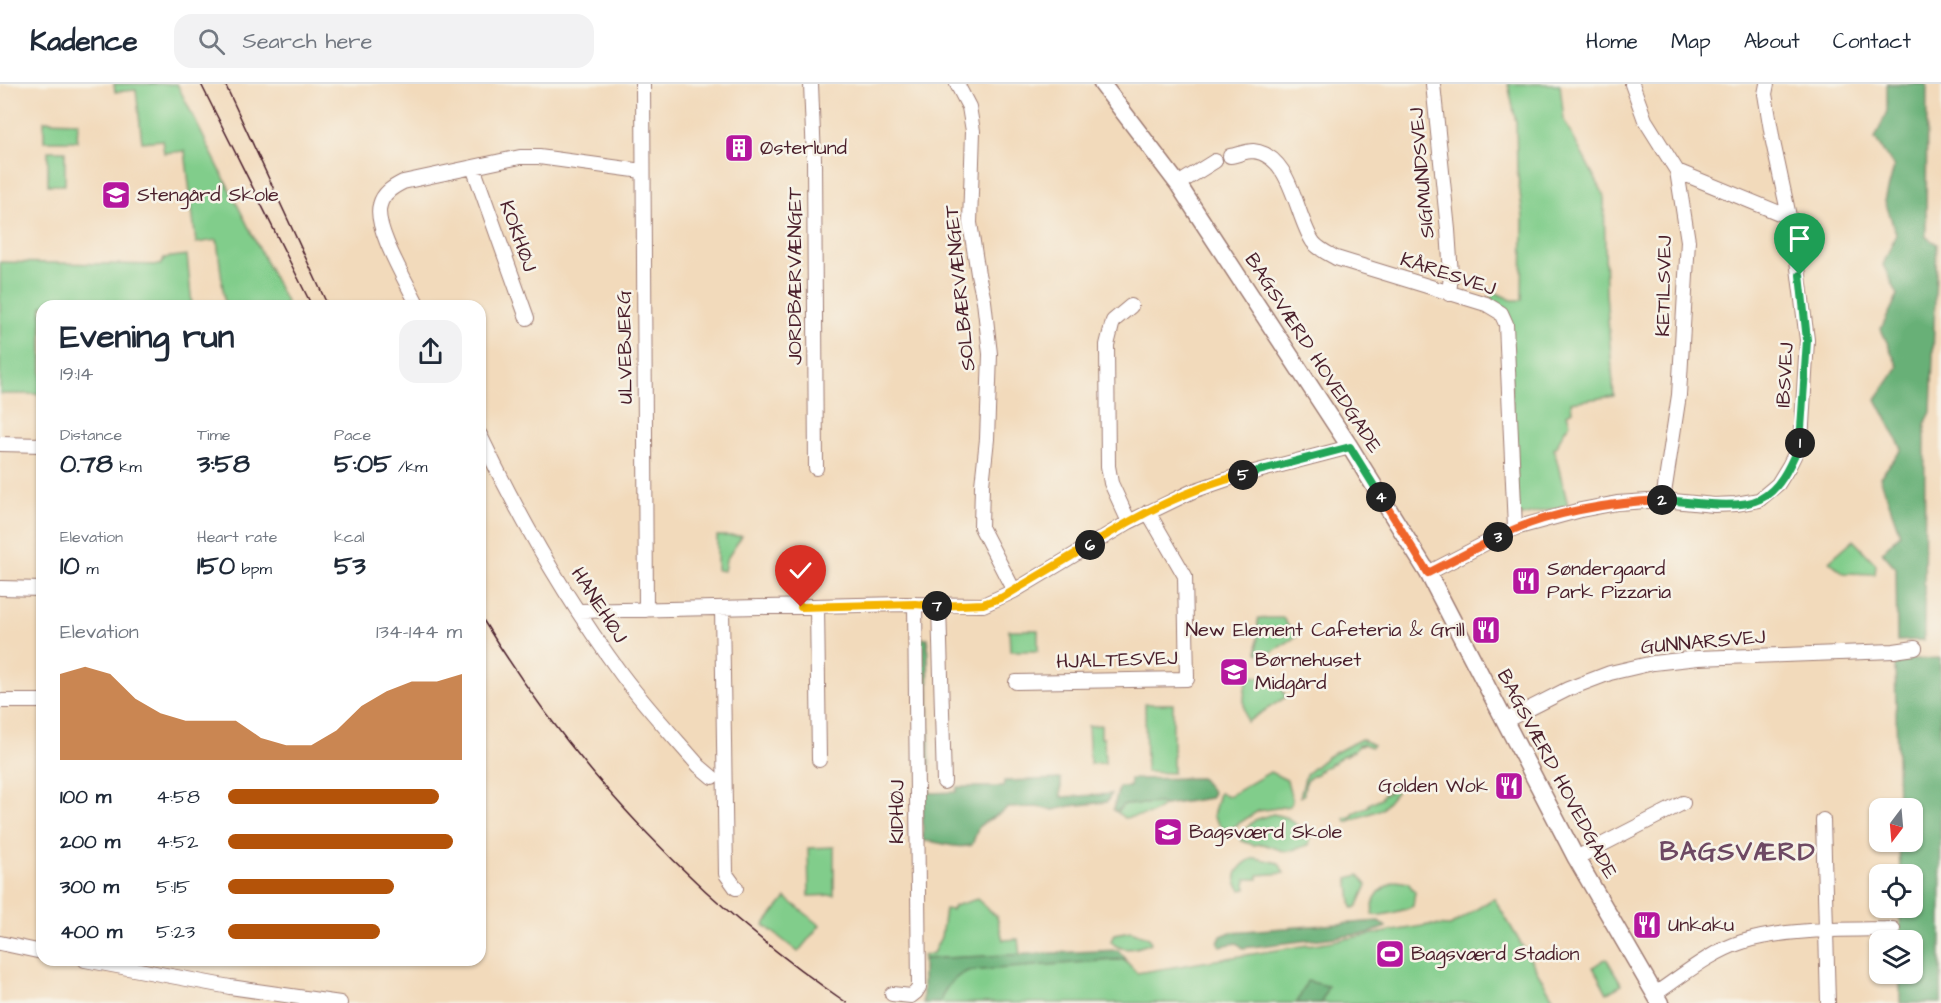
<!DOCTYPE html>
<meta charset="utf-8">
<style>
:root{--surface:#fff;--page:#f2f2f3;--text:#1f2937;--muted:#747a83;--line:#e0e1e3;--accent:#b45309}
body{margin:0;font-family:"Architects Daughter",sans-serif;background:var(--page);color:var(--text);height:100vh;display:flex;flex-direction:column;font-size:22px;white-space:nowrap}
*{box-sizing:border-box;margin:0}
p{font-size:20px;color:var(--muted)}
.icon{flex:none;width:33px;height:33px;fill:none;stroke:currentColor;stroke-width:2;stroke-linecap:round;stroke-linejoin:round}
.map{position:relative;flex:1;overflow:hidden}
.sheet{position:absolute;left:36px;top:216px;width:450px;height:666px;display:flex;flex-direction:column;background:var(--surface);border-radius:18px;box-shadow:0 2px 4px #0004}
.sheet>*{flex:none}
.needle{width:39px;rotate:196deg}
.controls{position:absolute;left:1869px;top:714px;display:grid;gap:12px}
.controls a{display:grid;place-items:center;width:54px;height:54px;border-radius:12px;background:var(--surface);box-shadow:0 2px 4px #0004;font-size:30px}
.pin{position:absolute;display:grid;place-items:center;width:51px;height:51px;color:#fff;margin:-62px -26px;border-radius:50% 50% 50% 0;rotate:-45deg;box-shadow:0 0 6px #0007}
.pin .icon{rotate:45deg}
.km{position:absolute;width:30px;height:30px;margin:-15px;border-radius:50%;background:#222;color:#fff;font-size:16px;line-height:30px;text-align:center}
.round{display:grid;place-items:center;flex:none;width:63px;height:63px;border-radius:18px;background:var(--page)}
.summary{display:flex;align-items:center;justify-content:space-between;height:102px;padding:0 24px}
h1{font-size:33px;font-weight:700;line-height:45px}
.stats{display:grid;grid-template-columns:repeat(3,1fr);gap:9px;height:102px;padding:6px 24px}
.stats div{display:grid;align-content:center}
.stats b{font-size:26px;font-weight:700}
.stats small{font-size:16px;font-weight:400}
.stats p{font-size:16px}
.chart{height:168px;padding:12px 24px}
.chart p{display:flex;justify-content:space-between}
.chart svg{width:100%;height:108px;margin-top:6px;fill:var(--accent);opacity:.7}
ul{padding:0 24px;list-style:none;font-size:20px}
li{display:grid;grid-template-columns:96px 72px 1fr;align-items:center;height:45px}
li i{height:15px;border-radius:8px;background:var(--accent)}
header{display:flex;align-items:center;gap:36px;box-sizing:border-box;height:84px;padding:0 30px;background:var(--surface);border-bottom:2px solid var(--line)}
header strong{font-size:28px}
nav{display:flex;gap:33px;margin-inline-start:auto;font-size:21px}
.search{width:420px;height:54px;background:var(--page);display:flex;align-items:center;gap:15px;box-sizing:border-box;padding:0 21px;border-radius:18px;color:var(--muted);font-size:22px}
.map>svg:first-child{display:block}
</style>
<header>
<strong>Kadence</strong>
<div class="search"><svg class="icon" aria-label="search" viewBox="0 0 24 24"><circle cx="10" cy="10" r="6"/><path d="M15 15l6 6"/></svg>Search here</div>
<nav><a>Home</a><a>Map</a><a>About</a><a>Contact</a></nav>
</header>
<div class="map">
<svg width="1941" height="919" viewBox="0 0 1941 919">
<rect width="100%" height="100%" fill="#f7f3e8"/>
<filter id="ink" filterUnits="userSpaceOnUse"><feTurbulence type="fractalNoise" baseFrequency=".0167" numOctaves="2"/><feDisplacementMap in="SourceGraphic" scale="12" xChannelSelector="R" yChannelSelector="G"/><feConvolveMatrix kernelMatrix="1 2 1 2 8 2 1 2 1" color-interpolation-filters="sRGB"/></filter>
<filter id="wash" filterUnits="userSpaceOnUse"><feTurbulence type="fractalNoise" baseFrequency=".008" numOctaves="4" result="noise"/><feDisplacementMap in="SourceGraphic" scale="24" xChannelSelector="R" yChannelSelector="G"/><feGaussianBlur stdDeviation="1.35" result="paint"/><feColorMatrix in="noise" values="0 0 0 0 0 0 0 0 0 0 0 0 0 0 0 0 0 1.4 0 .05"/><feComposite in="paint" operator="in"/></filter>
<g filter="url(#wash)">
<rect width="100%" height="100%" fill="#f2dabb"/>
<path fill="#81cd8b" stroke="#66765b" stroke-width="1.5" d="M114 0H177L288 222H225L217 156 196 159 185 67 164 69 162 56 142 58 136 6 115 8Z
M1508 0H1560L1564 36 1604 111 1606 209 1614 312 1571 318 1572 327 1567 330 1570 339C1561 349 1562 355 1554 365L1568 421 1518 433 1507 229 1493 220 1490 206 1512 216H1522L1523 134 1517 85 1516 38Z
M44 37 78 38 77 57H44Z
M48 67H65V101H48Z
M187 171 192 222H42V310H0V178L161 181 164 174Z
M717 452H742L726 476 724 487 717 486Z
M1853 456 1876 480 1875 490 1844 489 1829 477Z
M1258 534H1283L1296 553 1265 572 1257 569Z
M1038 546V567H1010L1009 546Z
M1250 592 1277 595 1286 613 1247 638C1243 625 1242 603 1250 592Z
M1145 620H1173V689L1146 688Z
M1101 641V654H1104L1105 679 1090 680 1088 642Z
M1361 655 1373 661 1371 663 1363 660 1361 662 1359 661 1353 668 1351 667 1349 670 1347 669 1345 672 1343 671 1333 680 1330 679 1329 682 1322 684 1321 687 1319 686 1317 690C1308 693 1304 698 1304 711L1300 713 1306 690 1327 673Z
M1270 688 1287 696 1292 716 1290 722 1258 727 1229 746 1221 743 1213 732 1219 709 1229 712Z
M1394 698 1396 708 1382 725 1346 738 1345 734 1353 732V729L1369 722V720L1381 714 1384 710 1389 709 1388 702Z
M1160 719 1165 721 1151 730 1124 734 1117 728 1123 721Z
M1273 730 1288 734 1311 753 1309 761 1286 768 1263 760 1253 761 1242 757 1240 750 1255 736Z
M834 763V811L809 812 808 764Z
M1255 774 1279 779 1284 789 1258 791V795H1246V805L1241 806C1239 803 1236 800 1236 796 1234 786 1247 776 1255 774Z
M1359 791 1367 801 1357 823 1352 824 1348 794Z
M1396 797 1408 799 1415 808 1413 822C1406 826 1380 833 1372 831 1373 811 1379 805 1396 797Z
M786 814 820 841 798 868 764 841Z
M1494 814 1556 919H933L935 880 1125 876 1137 889 1429 841 1450 842Z
M977 815 997 833 1003 856 1018 855 1020 871 923 875V872L933 869 941 853 945 825 952 826 954 822Z
M1131 847 1149 854 1151 859C1139 864 1120 870 1111 857L1114 850Z
M1606 874 1622 901 1607 909 1593 883Z"/>
<path fill="#68b077" stroke="#596851" stroke-width="1.5" d="M1887 0H1927L1926 153 1937 160 1931 328 1925 340 1924 556 1897 557 1896 484 1882 468 1900 450 1880 393 1902 365 1876 315 1898 283 1881 245 1898 211 1883 181 1896 150 1885 117 1894 83 1875 55 1887 27Z
M920 554H928L930 709 956 708 957 703H1003L1004 697 1061 695V713L1111 710 1107 718 1070 722 1054 726 1036 723 1008 724 979 742 972 761C955 766 940 757 923 757Z
M1940 574 1941 919H1900V890H1912V856H1900V824H1912V790H1900L1899 758H1912V724H1898L1895 576Z
M1201 694 1213 708 1210 714 1165 721 1160 719 1123 721 1117 728 1113 726 1119 703H1130V695Z
M1379 837 1386 843 1370 849 1243 864 1237 859 1220 862 1218 859 1221 852 1231 848Z
M1118 866 1126 875 968 887C953 894 944 903 940 919H923V875Z
M1307 897 1328 902 1321 919H1297Z"/>
</g>
<g filter="url(#ink)">
<g fill="none" stroke-linecap="round" stroke-linejoin="round">
<g stroke="#9e7c73" stroke-width="16">
<path id="minor" d="M643 0 646 526
M811 0 814 75 816 384
M957 0 969 23 973 47 970 139 978 190 984 217 990 270 987 355 982 401 981 443 1014 507
M1433 0 1448 146 1451 191 1449 210
M1632 0 1645 36 1677 87 1688 157 1679 311 1663 416
M1230 72C1237 71 1246 67 1253 67 1292 71 1295 131 1313 158 1318 165 1329 170 1336 174L1486 220 1501 229 1506 240 1515 444
M473 83 527 234
M1677 87 1789 133
M1178 100 1215 77
M418 222C408 200 373 143 380 121 383 109 393 103 403 98L520 73H539L642 87
M480 351C519 433 568 518 622 591 646 623 673 652 699 682L712 693
M0 360 42 361
M1129 438 1111 399 1108 382 1107 261 1113 237 1131 222
M1428 489 1515 444 1581 426 1617 419 1663 416 1714 421 1736 420 1759 416 1778 400 1789 382 1801 358 1807 256 1795 160 1773 58 1765 10 1767 0
M0 504 42 505
M817 522 819 676
M939 522 944 698
M722 524 726 790 736 804
M579 527 904 520 983 521 1014 507 1129 438 1193 407 1231 394 1350 363
M1016 598 1187 595 1185 492 1148 428
M0 617H42
M1505 637 1568 605 1610 589 1653 579 1698 574 1894 567 1915 564
M1823 736 1828 919
M1576 774 1683 719
M0 859 42 868
M85 876 230 903 340 919
M892 910 911 912 916 908 919 903 915 520
M1655 910C1682 892 1710 868 1742 858 1784 844 1848 846 1893 845"/>
</g>
<g stroke="#9e7c73" stroke-width="19">
<path id="tertiary" d="M1102 0 1178 100 1200 134 1350 363 1428 489 1576 774 1660 919"/>
</g>
<use href="#minor" stroke="#fff" stroke-width="14"/>
<use href="#tertiary" stroke="#fff" stroke-width="16"/>
<path stroke="#4a1f2b" stroke-width="1.5" d="M201 0 312 222
M225 0 328 222
M480 531C573 684 698 818 847 919"/>
</g>
</g>
<g fill="none" stroke-linecap="round" stroke-linejoin="round" filter="url(#ink)">
<g stroke="#fff" stroke-width="12">
<path id="split-1" d="M1800 191 1807 256 1800 359"/>
</g>
<g stroke="#fff" stroke-width="12">
<path id="split-2" d="M1662 416C1689 417 1736 427 1760 415 1781 405 1791 379 1800 359"/>
</g>
<g stroke="#fff" stroke-width="12">
<path id="split-3" d="M1498 453C1544 429 1611 418 1662 416"/>
</g>
<g stroke="#fff" stroke-width="12">
<path id="split-4" d="M1381 413 1428 489 1498 453"/>
</g>
<g stroke="#fff" stroke-width="12">
<path id="split-5" d="M1243 391 1350 363 1381 413"/>
</g>
<g stroke="#fff" stroke-width="12">
<path id="split-6" d="M1090 461C1137 432 1189 404 1243 391"/>
</g>
<g stroke="#fff" stroke-width="12">
<path id="split-7" d="M937 522 983 520 1003 513 1090 461"/>
</g>
<g stroke="#fff" stroke-width="12">
<path id="split-8" d="M801 523 915 520 937 522"/>
</g>
<use href="#split-1" stroke="#22a559" stroke-width="8"/>
<use href="#split-2" stroke="#22a559" stroke-width="8"/>
<use href="#split-3" stroke="#f0652b" stroke-width="8"/>
<use href="#split-4" stroke="#f0652b" stroke-width="8"/>
<use href="#split-5" stroke="#22a559" stroke-width="8"/>
<use href="#split-6" stroke="#f5b400" stroke-width="8"/>
<use href="#split-7" stroke="#f5b400" stroke-width="8"/>
<use href="#split-8" stroke="#f5b400" stroke-width="8"/>
</g>
<defs>
<g id="building-square" transform="scale(1.5)"><rect x="-9" y="-9" width="18" height="18" rx="4" fill="#b5179e" stroke="#f7f3e8"/><path d="M-4-6H4V6H1V3H-1V6H-4ZM-2.5-4.3h1.7v1.8h-1.7ZM.8-4.3h1.7v1.8H.8ZM-2.5-1h1.7V.8h-1.7ZM.8-1h1.7V.8H.8Z" fill="#fff"/></g>
<g id="school-square" transform="scale(1.5)"><rect x="-9" y="-9" width="18" height="18" rx="4" fill="#b5179e" stroke="#f7f3e8"/><path d="M0-5L7-2L0 1L-7-2ZM-4 1L0 2.5L4 1V4Q0 6-4 4Z" fill="#fff"/></g>
<g id="restaurant-square" transform="scale(1.5)"><rect x="-9" y="-9" width="18" height="18" rx="4" fill="#b5179e" stroke="#f7f3e8"/><path d="M-5-6h1v4h1v-4h1v4h1v-4h1v5L-1.5 .5V6h-2V.5L-5-1ZM5-6V6H3V1.5H1.5Q1.5-4 5-6Z" fill="#fff"/></g>
<g id="stadium-square" transform="scale(1.5)"><rect x="-9" y="-9" width="18" height="18" rx="4" fill="#b5179e" stroke="#f7f3e8"/><path d="M0-5a6.5 5 0 1 0 0 10a6.5 5 0 1 0 0-10ZM-3.5-1.8h7v3.6h-7Z" fill="#fff"/></g>
</defs>
<g fill-rule="evenodd">
<use href="#building-square" x="739" y="64"/>
<use href="#school-square" x="116" y="111"/>
<use href="#restaurant-square" x="1526" y="497"/>
<use href="#restaurant-square" x="1486" y="546"/>
<use href="#school-square" x="1234" y="588"/>
<use href="#restaurant-square" x="1509" y="702"/>
<use href="#school-square" x="1168" y="748"/>
<use href="#restaurant-square" x="1647" y="841"/>
<use href="#stadium-square" x="1390" y="870"/>
</g>
<g text-anchor="middle" dominant-baseline="central" stroke-width="5" stroke-linejoin="round" paint-order="stroke">
<g font-size="20" fill="#4a1f2b" stroke="#f7f3e8" text-anchor="start">
<text x="760" y="64">Østerlund</text>
<text x="137" y="111">Stengård Skole</text>
<text x="1547" y="485">Søndergaard<tspan x="1547" dy="23">Park Pizzaria</tspan></text>
<text x="1465" y="546" text-anchor="end">New Element Cafeteria &amp; Grill</text>
<text x="1255" y="576">Børnehuset<tspan x="1255" dy="23">Midgård</tspan></text>
<text x="1488" y="702" text-anchor="end">Golden Wok</text>
<text x="1189" y="748">Bagsværd Skole</text>
<text x="1668" y="841">Unkaku</text>
<text x="1411" y="870">Bagsværd Stadion</text>
</g>
<g font-size="20" fill="#4a1f2b" stroke="#f7f3e8">
<text transform="translate(1422 89) rotate(-95)">SIGMUNDSVEJ</text>
<text transform="translate(518 152) rotate(70)">KOKHØJ</text>
<text transform="translate(1448 190) rotate(18)">KÅRESVEJ</text>
<text transform="translate(795 192) rotate(-90)">JORDBÆRVÆNGET</text>
<text transform="translate(1664 202) rotate(-89)">KETILSVEJ</text>
<text transform="translate(960 204) rotate(-96)">SOLBÆRVÆNGET</text>
<text transform="translate(625 263) rotate(-91)">ULVEBJERG</text>
<text transform="translate(1313 269) rotate(57)">BAGSVÆRD HOVEDGADE</text>
<text transform="translate(1785 291) rotate(-87)">IBSVEJ</text>
<text transform="translate(599 521) rotate(57)">HANEHØJ</text>
<text transform="translate(1703 558) rotate(-5)">GUNNARSVEJ</text>
<text transform="translate(1117 576) rotate(-2)">HJALTESVEJ</text>
<text transform="translate(1557 690) rotate(62)">BAGSVÆRD HOVEDGADE</text>
<text transform="translate(897 728) rotate(-90)">KIDHØJ</text>
</g>
<g font-size="26" font-weight="bold" letter-spacing="1.5" fill="#6e4963" stroke="#f7f3e8">
<text x="1738" y="768">BAGSVÆRD</text>
</g>
</g>
</svg>
<div class="controls">
<a><svg class="needle" viewBox="-14 -14 28 28"><path d="M0-13l5 13h-10z" fill="#e53935"/><path d="M0 13l5-13h-10z" fill="#747a83"/></svg></a>
<a><svg class="icon" aria-label="locate" viewBox="0 0 24 24"><circle cx="12" cy="12" r="6"/><path d="M12 2v4M12 18v4M2 12h4M18 12h4"/></svg></a>
<a><svg class="icon" aria-label="layers" viewBox="0 0 24 24"><path d="M12 4l9 5-9 5-9-5zM3 14l9 5 9-5"/></svg></a>
</div>
<div class="pin" style="left:1800px;top:191px;background:#1e9e55"><svg class="icon" aria-label="arrive" viewBox="0 0 24 24"><path d="M6 21V4h12l-3 4 3 4H6"/></svg></div>
<div class="pin" style="left:801px;top:523px;background:#d93025"><svg class="icon" aria-label="check" viewBox="0 0 24 24"><path d="M5 12l5 5 9-10"/></svg></div>
<b class="km" style="left:1800px;top:359px">1</b>
<b class="km" style="left:1662px;top:416px">2</b>
<b class="km" style="left:1498px;top:453px">3</b>
<b class="km" style="left:1381px;top:413px">4</b>
<b class="km" style="left:1243px;top:391px">5</b>
<b class="km" style="left:1090px;top:461px">6</b>
<b class="km" style="left:937px;top:522px">7</b>
<section class="sheet">
<div class="summary"><div><h1>Evening run</h1><p>19:14</p></div><a class="round"><svg class="icon" aria-label="share" viewBox="0 0 24 24"><path d="M12 15V3M7 8l5-5 5 5M5 13v7h14v-7"/></svg></a></div>
<div class="stats">
<div><p>Distance</p><b>0.78<small> km</small></b></div>
<div><p>Time</p><b>3:58</b></div>
<div><p>Pace</p><b>5:05<small> /km</small></b></div>
</div>
<div class="stats">
<div><p>Elevation</p><b>10<small> m</small></b></div>
<div><p>Heart rate</p><b>150<small> bpm</small></b></div>
<div><p>kcal</p><b>53</b></div>
</div>
<div class="chart"><p><span>Elevation</span>134–144 m</p>
<svg viewBox="0 0 160 44" preserveAspectRatio="none"><path d="M0 44V9L10 6L20 9L30 19L40 25L50 28L60 28L70 28L80 35L90 38L100 38L110 32L120 22L130 16L140 12L150 12L160 9V44z"/></svg>
</div>
<ul>
<li><b>100 m</b>4:58<i style="width:90%"></i></li>
<li><b>200 m</b>4:52<i style="width:96%"></i></li>
<li><b>300 m</b>5:15<i style="width:71%"></i></li>
<li><b>400 m</b>5:23<i style="width:65%"></i></li>
</ul>
</section>
</div>
